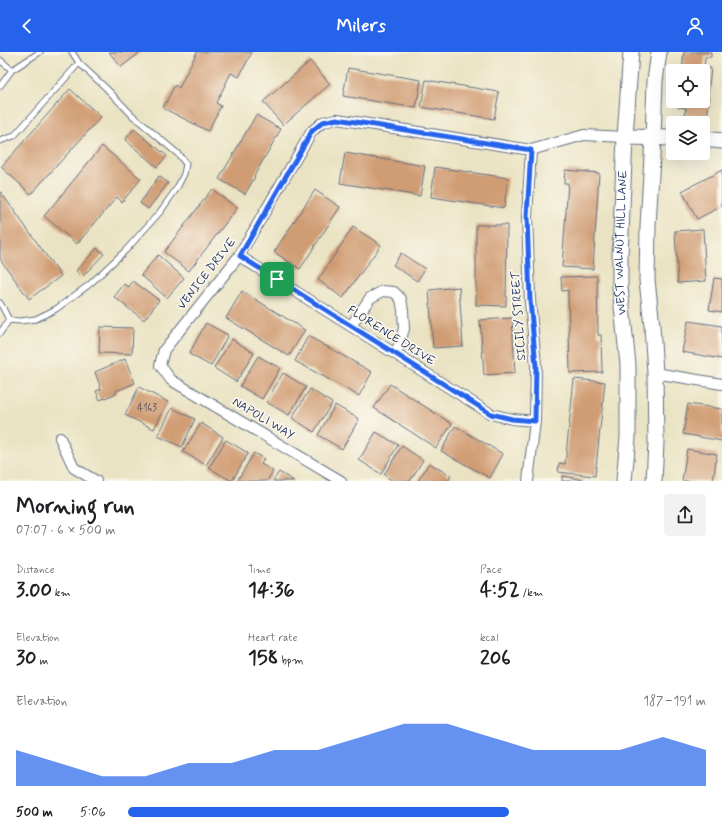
<!DOCTYPE html>
<meta charset="utf-8">
<style>
:root{--surface:#fff;--page:#f2f2f2;--text:#202124;--muted:#757577;--accent:#2563eb}
body{margin:0;font-family:Mynerve,sans-serif;background:var(--page);color:var(--text);height:100vh;display:flex;flex-direction:column;font-size:15px;white-space:nowrap}
*{box-sizing:border-box;margin:0}
p{font-size:13px;color:var(--muted)}
.icon{flex:none;width:22px;height:22px;fill:none;stroke:currentColor;stroke-width:2;stroke-linecap:round;stroke-linejoin:round}
.map{position:relative;height:429px;overflow:hidden}
.side{display:flex;flex-direction:column;background:var(--surface);flex:1}
.side>*{flex:none}
.tools{position:absolute;left:666px;top:12px;display:grid;gap:8px}
.tools a{display:grid;place-items:center;width:44px;height:44px;border-radius:4px;background:var(--surface);box-shadow:0 4px 16px #0002;font-size:20px}
.pin{position:absolute;display:grid;place-items:center;width:34px;height:34px;color:#fff;margin:-17px;border-radius:8px;box-shadow:0 2px 6px #0006}
.round{display:grid;place-items:center;flex:none;width:42px;height:42px;border-radius:4px;background:var(--page)}
.summary{display:flex;align-items:center;justify-content:space-between;height:68px;padding:0 16px}
h1{font-size:22px;font-weight:700;line-height:30px}
.metrics{display:grid;grid-template-columns:repeat(3,1fr);gap:6px;height:68px;padding:4px 16px}
.metrics div{display:grid;align-content:center}
.metrics b{font-size:20px;font-weight:700}
.metrics small{font-size:11px;font-weight:400}
.metrics p{font-size:11px}
.chart{height:112px;padding:8px 16px}
.chart p{display:flex;justify-content:space-between}
.chart svg{width:100%;height:72px;margin-top:4px;fill:var(--accent);opacity:.7}
ul{padding:0 16px;list-style:none;font-size:13px}
li{display:grid;grid-template-columns:64px 48px 1fr;align-items:center;height:30px}
li i{height:10px;border-radius:5px;background:var(--accent)}
header{display:flex;justify-content:space-between;align-items:center;height:52px;padding:0 16px;background:var(--accent);color:#fff;font-size:18px;font-weight:700}
.map>svg:first-child{display:block}
</style>
<header><svg class="icon" aria-label="back" viewBox="0 0 24 24"><path d="M15 5l-7 7 7 7"/></svg>Milers<svg class="icon" aria-label="person" viewBox="0 0 24 24"><circle cx="12" cy="8" r="4"/><path d="M4 21q1-7 8-7t8 7"/></svg></header>
<div class="map">
<svg width="722" height="429" viewBox="0 0 722 429">
<rect width="100%" height="100%" fill="#fbf7ec"/>
<filter id="ink" filterUnits="userSpaceOnUse"><feTurbulence type="fractalNoise" baseFrequency=".025" numOctaves="2"/><feDisplacementMap in="SourceGraphic" scale="8" xChannelSelector="R" yChannelSelector="G"/><feConvolveMatrix kernelMatrix="1 2 1 2 8 2 1 2 1" color-interpolation-filters="sRGB"/></filter>
<filter id="wash" filterUnits="userSpaceOnUse"><feTurbulence type="fractalNoise" baseFrequency=".012" numOctaves="4" result="noise"/><feDisplacementMap in="SourceGraphic" scale="16" xChannelSelector="R" yChannelSelector="G"/><feGaussianBlur stdDeviation="0.9" result="paint"/><feColorMatrix in="noise" values="0 0 0 0 0 0 0 0 0 0 0 0 0 0 0 0 0 1.4 0 .05"/><feComposite in="paint" operator="in"/></filter>
<g filter="url(#wash)">
<rect width="100%" height="100%" fill="#eae3c3"/>
<g id="blocks">
<path fill="#d09c73" d="M109 0H141L121 15Z
M197 0H252L239 25 231 21 216 51 221 54 208 79 163 56 175 33 179 36Z
M684 0H711V5H705L704 16H711L708 43 710 44 707 66 685 64 686 56 678 55 679 49H703V19H682Z
M310 9 330 32 283 73 263 50Z
M348 16 421 28 416 56 343 44Z
M426 28 499 40 494 67 421 55Z
M70 37 101 65 31 142 1 115Z
M256 63 281 77 254 124 255 125 245 142 219 127Z
M134 77 167 104 157 115 125 88Z
M102 94 141 127 122 150 117 145 77 192 44 164Z
M345 101 425 114 420 144 340 131Z
M435 115 508 126 504 156 431 145Z
M565 118 599 121 593 217 562 215 568 131H564Z
M722 118V154L697 167 682 139Z
M159 124 168 131 148 157 140 151Z
M212 137 237 156 189 219 164 200Z
M315 138 340 155 300 217 274 200Z
M0 139 61 224 29 247 0 207Z
M476 173H507L506 254 476 253Z
M353 175 381 193 343 246 318 228Z
M703 177 706 229 678 231 675 179Z
M97 196 104 202 82 225 76 219Z
M401 201 425 217 417 229 393 213Z
M158 203 184 226 167 246 141 223Z
M597 224 598 283H601L602 320 570 321 568 238 562 239 561 225Z
M714 226 722 227V260L709 258Z
M133 229 159 248 144 268 114 245 124 232 129 235Z
M459 235 463 294 433 296 429 238Z
M242 239 305 278 289 304 226 266Z
M512 266 515 321 484 323 480 268Z
M688 269 722 274V307L682 300Z
M206 271 228 283 211 314 189 302Z
M100 275 133 276 132 302 99 301Z
M308 284 372 320 359 344 295 309Z
M232 287 254 301 236 330 214 316Z
M258 304 280 316 262 347 240 334Z
M125 307 135 331 116 339 117 341 100 348 96 339 101 337 95 320Z
M283 321 306 335 289 363 266 350Z
M574 327 605 330 595 424 558 420 559 411 565 412Z
M390 332 452 372 436 396 374 356Z
M139 335 168 350 154 377 125 363Z
M310 337 332 351 314 380 292 366Z
M688 352 722 357V389L683 382Z
M335 353 359 367 342 397 318 383Z
M172 356 195 367 182 395 158 384Z
M201 371 223 385 206 413 183 400Z
M455 374 503 402 490 426 441 399Z
M376 380 398 393 381 422 359 408Z
M226 388 248 401 232 429 209 416Z
M402 394 423 408 410 429H393L384 423Z
M687 397 717 402 713 429H682Z
M254 401 264 407 261 412 273 419 267 429H237Z
M429 411 451 424 448 429H418Z
M279 420 294 429H273Z
M562 424 585 428V429H562Z"/>
</g>
</g>
<g filter="url(#ink)">
<use href="#blocks" fill-opacity="0" stroke="#636e81" stroke-width="1"/>
<g fill="none" stroke-linecap="round" stroke-linejoin="round">
<g stroke="#636e81" stroke-width="7">
<path id="lane" d="M0 8 12 18
M0 34 12 18 40 0
M0 89 14 84 79 11
M0 251 3 256 9 268
M9 268 20 269 36 267 56 257 90 232 126 198 160 160 177 136 184 122 186 112 178 102 132 63 106 36 79 11 72 0
M0 281 9 268"/>
</g>
<g stroke="#636e81" stroke-width="12">
<path id="street" d="M239 204 491 362 512 367 535 369
M351 274 370 246 383 239 394 240 401 247 403 258 404 277 396 302
M655 321 722 332
M60 386 74 416 96 429
M341 429 171 328 160 313 164 298 239 204 312 79 323 70 337 67 531 98 584 83 625 85
M528 429 535 369 536 314 530 248 527 164 531 98"/>
</g>
<g stroke="#636e81" stroke-width="17">
<g id="secondary">
<path d="M625 85 673 86"/>
<path d="M703 87 722 89"/>
<path id="s1" d="M624 429 628 385V313L620 235V204L625 85 631 0"/>
<path d="M654 429 656 391 655 321 652 274 647 228 648 174 653 87 655 29 659 0"/>
</g>
</g>
<use href="#lane" stroke="#fff" stroke-width="5"/>
<use href="#street" stroke="#fff" stroke-width="10"/>
<use href="#secondary" stroke="#fff" stroke-width="15"/>
</g>
</g>
<g fill="none" stroke-linecap="round" stroke-linejoin="round" filter="url(#ink)">
<g stroke="#fff" stroke-width="8">
<path id="route" d="M337 67 531 98 527 164 530 248 536 314 535 369 512 367 491 362 240 204 312 79 323 70Z"/>
</g>
<use href="#route" stroke="#2563eb" stroke-width="5"/>
</g>
<g text-anchor="middle" dominant-baseline="central" stroke-width="3.5" stroke-linejoin="round" paint-order="stroke">
<g font-size="10" fill="#484a63">
<text x="147" y="356">4163</text>
</g>
<g font-size="12" fill="#1b2f5e" stroke="#fbf7ec">
<text stroke="none"><textPath href="#s1" startOffset="239">WEST WALNUT HILL LANE</textPath></text>
<text transform="translate(207 222) rotate(-52)">VENICE DRIVE</text>
<text transform="translate(519 264) rotate(-94)">SICILY STREET</text>
<text transform="translate(391 284) rotate(32)">FLORENCE DRIVE</text>
<text transform="translate(263 367) rotate(31)">NAPOLI WAY</text>
</g>
</g>
</svg>
<div class="tools">
<a><svg class="icon" aria-label="locate" viewBox="0 0 24 24"><circle cx="12" cy="12" r="6"/><path d="M12 2v4M12 18v4M2 12h4M18 12h4"/></svg></a>
<a><svg class="icon" aria-label="layers" viewBox="0 0 24 24"><path d="M12 4l9 5-9 5-9-5zM3 14l9 5 9-5"/></svg></a>
</div>
<div class="pin" style="left:277px;top:227px;background:#1e9e55"><svg class="icon" aria-label="arrive" viewBox="0 0 24 24"><path d="M6 21V4h12l-3 4 3 4H6"/></svg></div>
</div>
<section class="side">
<div class="summary"><div><h1>Morning run</h1><p>07:07 · 6 × 500 m</p></div><a class="round"><svg class="icon" aria-label="share" viewBox="0 0 24 24"><path d="M12 15V3M7 8l5-5 5 5M5 13v7h14v-7"/></svg></a></div>
<div class="metrics">
<div><p>Distance</p><b>3.00<small> km</small></b></div>
<div><p>Time</p><b>14:36</b></div>
<div><p>Pace</p><b>4:52<small> /km</small></b></div>
</div>
<div class="metrics">
<div><p>Elevation</p><b>30<small> m</small></b></div>
<div><p>Heart rate</p><b>158<small> bpm</small></b></div>
<div><p>kcal</p><b>206</b></div>
</div>
<div class="chart"><p><span>Elevation</span>187–191 m</p>
<svg viewBox="0 0 160 44" preserveAspectRatio="none"><path d="M0 44V22L10 30L20 38L30 38L40 30L50 30L60 22L70 22L80 14L90 6L100 6L110 14L120 22L130 22L140 22L150 14L160 22V44z"/></svg>
</div>
<ul>
<li><b>500 m</b>5:06<i style="width:66%"></i></li>
</ul>
</section>
